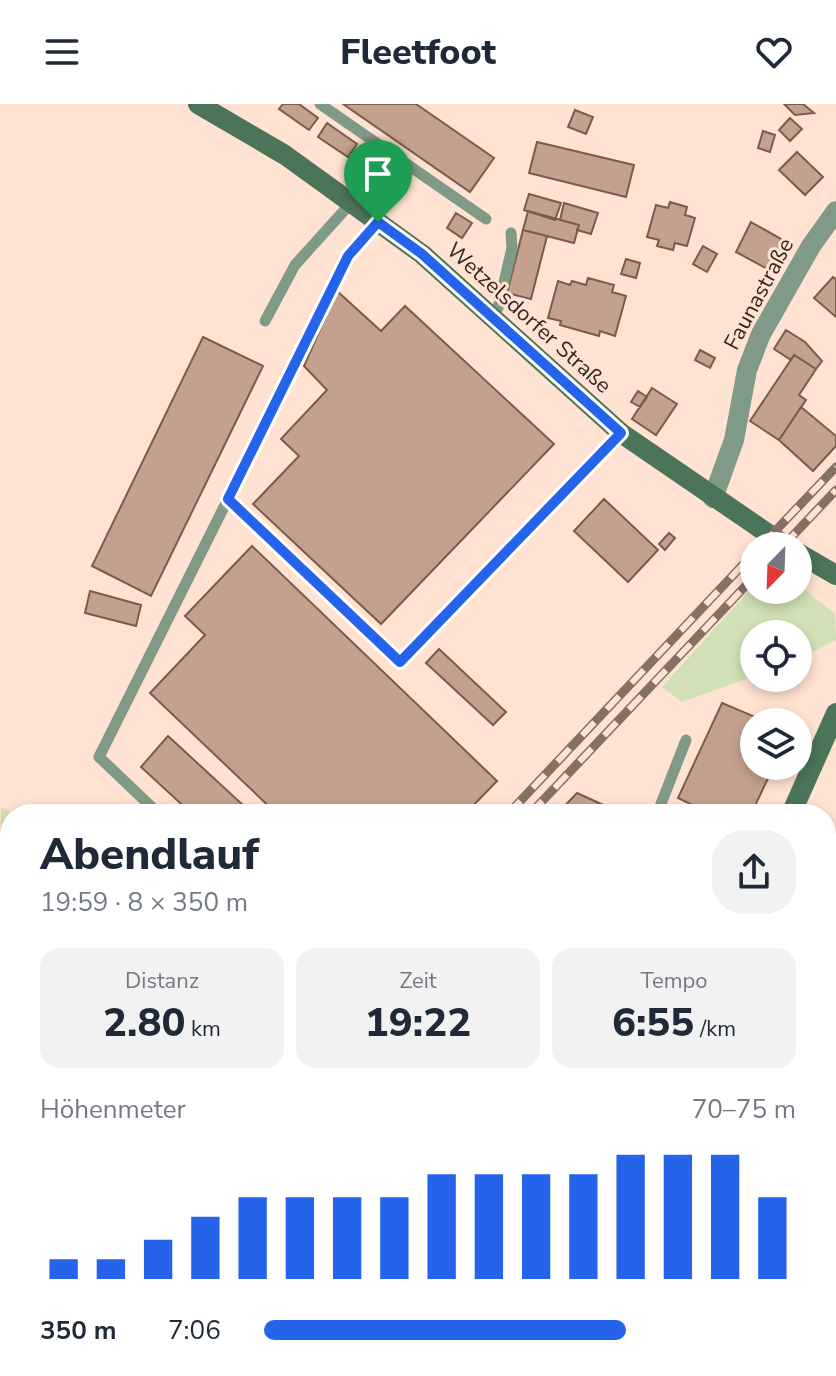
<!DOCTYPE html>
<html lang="de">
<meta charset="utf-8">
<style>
:root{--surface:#fff;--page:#f2f2f3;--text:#1f2937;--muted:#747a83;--accent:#2563eb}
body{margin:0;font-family:"Nunito Sans",sans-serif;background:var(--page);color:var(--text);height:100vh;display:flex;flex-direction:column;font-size:30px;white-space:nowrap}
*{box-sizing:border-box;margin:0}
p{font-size:26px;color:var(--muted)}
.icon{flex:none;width:44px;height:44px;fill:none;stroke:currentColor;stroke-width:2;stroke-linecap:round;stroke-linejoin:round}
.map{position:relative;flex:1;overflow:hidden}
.side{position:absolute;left:0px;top:700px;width:836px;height:572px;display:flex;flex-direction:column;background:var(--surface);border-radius:32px 32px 0 0;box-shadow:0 4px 12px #0003}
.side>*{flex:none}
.needle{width:52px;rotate:203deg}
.buttons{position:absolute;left:740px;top:428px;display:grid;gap:16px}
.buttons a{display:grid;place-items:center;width:72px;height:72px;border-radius:50%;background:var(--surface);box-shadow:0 4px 12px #0003;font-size:40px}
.pin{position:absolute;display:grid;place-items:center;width:68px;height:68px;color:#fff;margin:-82px -34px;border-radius:50% 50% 50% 0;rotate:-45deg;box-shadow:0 0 8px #0007}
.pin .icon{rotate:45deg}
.round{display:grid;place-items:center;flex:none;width:84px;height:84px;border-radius:32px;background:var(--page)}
.headline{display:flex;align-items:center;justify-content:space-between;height:136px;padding:0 40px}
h1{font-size:44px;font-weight:800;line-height:60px}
.figures{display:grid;grid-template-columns:repeat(3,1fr);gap:12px;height:136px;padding:8px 40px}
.figures div{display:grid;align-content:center;border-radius:20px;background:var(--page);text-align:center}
.figures b{font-size:40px;font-weight:800}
.figures small{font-size:22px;font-weight:400}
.figures p{font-size:22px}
.chart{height:224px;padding:16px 40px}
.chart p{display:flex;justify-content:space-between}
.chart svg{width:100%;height:144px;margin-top:8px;stroke:var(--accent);stroke-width:6}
ul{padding:0 40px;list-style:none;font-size:26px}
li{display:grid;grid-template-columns:128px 96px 1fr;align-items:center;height:60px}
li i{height:20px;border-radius:10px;background:var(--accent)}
header{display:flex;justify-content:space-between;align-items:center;height:104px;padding:0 40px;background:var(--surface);font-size:36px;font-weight:800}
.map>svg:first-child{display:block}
</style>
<header><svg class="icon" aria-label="menu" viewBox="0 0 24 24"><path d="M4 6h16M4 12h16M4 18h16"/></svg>Fleetfoot<svg class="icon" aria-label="heart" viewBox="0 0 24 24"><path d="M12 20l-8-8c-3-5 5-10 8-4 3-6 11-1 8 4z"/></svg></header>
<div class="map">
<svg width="836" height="1272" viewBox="0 0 836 1272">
<rect width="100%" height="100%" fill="#ffe2d1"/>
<path fill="#d1e0b7" d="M798 480 835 510 836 536 798 555V530H754V572L682 598 662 583 754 481V486H798Z
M1 703 15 710H10V878L0 872Z"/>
<path fill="#c3a18e" stroke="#7b5c4b" stroke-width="2" d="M283 0H299L318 14 309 26 279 5Z
M343 0H416L494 54 470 88Z
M784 0H803L814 9 795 11Z
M575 6 593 13 586 30 568 23Z
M790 14 802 25 790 37 779 26Z
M327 19 357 40 348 53 318 33Z
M763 27 775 31 770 48 758 44Z
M537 38 634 61 626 93 529 69Z
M360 43 389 63 379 76 351 56Z
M797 48 823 73 805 91 779 66Z
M529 90 561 99 555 116 524 106Z
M670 98 687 103 685 111 695 114 687 142 675 139 673 146 657 142 659 136 647 133 656 101 668 104Z
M564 99 598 109 591 130 577 126 579 121 560 116Z
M528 107 579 121 574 139 523 126Z
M456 109 472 119 462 134 447 124Z
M751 118 788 139 773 168 736 148Z
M523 126 547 132 531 195 507 189Z
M703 142 717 150 707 168 693 160Z
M626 155 640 159 636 174 621 170Z
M833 173 836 175V213L814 194Z
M588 174 614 181 612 188 626 192 615 232 600 227 599 232 560 221 561 217 548 214 558 177 570 181 572 177 586 181Z
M337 187 381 227 405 202 554 340 381 520 253 400 299 352 281 335 327 286 304 262Z
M786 226 805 238 822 257 816 265 794 251 791 256 774 245Z
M203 233 263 262 151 492 92 462Z
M700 246 715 254 710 264 695 256Z
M794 251 816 265 799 291 806 296 779 336 750 317Z
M652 284 677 300 656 331 632 315Z
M638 287 647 293 640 303 631 298Z
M801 303 836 332V342L813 367 779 336Z
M604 395 658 446 628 478 574 427Z
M669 429 675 434 665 446 659 440Z
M252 442 497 677 465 710H277L150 589 205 531 185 512Z
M90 487 141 501 136 522 85 509Z
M439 545 506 608 493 621 426 559Z
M722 599 767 618H754V662H774L751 710H711L678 694Z
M168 632 244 702 236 710H192L141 663Z
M577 689 623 710H557Z
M826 815 836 820 831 833 826 831Z
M0 911 10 916V1008L0 999Z
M826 994 835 998 826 1020Z
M0 1077 10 1083V1118L0 1131Z
M228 1262H289L280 1272H219Z
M435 1262 453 1264 503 1262 500 1272H431Z
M729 1262H744L739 1272H725Z
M768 1262H800L796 1272H790Z"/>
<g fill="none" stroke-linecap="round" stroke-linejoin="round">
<path stroke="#7f9a87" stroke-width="11" d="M320 0 486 115
M378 118 348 152 228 395 400 558 621 329
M491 212 498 204 512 144 511 129
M265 217 295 161 351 99
M159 710 99 653 228 395
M657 710 686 636"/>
<path stroke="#7f9a87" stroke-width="20" d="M713 394 734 336 747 266 761 230 811 142 836 107
M666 1262 689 1272"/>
<path stroke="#4c7459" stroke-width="20" d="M198 0 285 51 422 150 621 329 786 442
M798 449 836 471
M791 710 836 609
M542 1272 546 1262"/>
<g stroke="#847065" stroke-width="9">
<path id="rail" d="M761 442 836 363
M783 442 836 386
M508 710 754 449
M530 710 754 473
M0 1248 10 1237
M0 1272 10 1261"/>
</g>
<use href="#rail" stroke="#ffe2d1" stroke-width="6" stroke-dasharray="18" stroke-linecap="butt"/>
</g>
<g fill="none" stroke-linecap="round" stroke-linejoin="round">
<g stroke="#fff" stroke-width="16">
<path id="route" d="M378 118 422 150 621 329 400 558 228 395 348 152Z"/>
</g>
<use href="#route" stroke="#2563eb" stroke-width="10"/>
</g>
<g text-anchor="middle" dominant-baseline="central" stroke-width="6" stroke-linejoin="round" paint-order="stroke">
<g font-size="22" fill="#34271f" stroke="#ffe2d1">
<text transform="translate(759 190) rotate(-62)">Faunastraße</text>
<text transform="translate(529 214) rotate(42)">Wetzelsdorfer Straße</text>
</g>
</g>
</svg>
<div class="buttons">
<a><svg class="needle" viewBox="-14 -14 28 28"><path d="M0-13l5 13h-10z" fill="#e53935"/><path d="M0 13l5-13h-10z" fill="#747a83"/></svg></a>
<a><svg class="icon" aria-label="locate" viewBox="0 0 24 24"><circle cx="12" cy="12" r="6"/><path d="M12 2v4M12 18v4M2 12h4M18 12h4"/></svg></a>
<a><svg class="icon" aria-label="layers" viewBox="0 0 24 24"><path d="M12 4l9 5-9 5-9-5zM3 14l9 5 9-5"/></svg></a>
</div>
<div class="pin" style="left:378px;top:118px;background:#1e9e55"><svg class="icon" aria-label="arrive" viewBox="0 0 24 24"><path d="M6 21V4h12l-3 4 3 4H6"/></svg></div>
<section class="side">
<div class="headline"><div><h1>Abendlauf</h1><p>19:59 · 8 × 350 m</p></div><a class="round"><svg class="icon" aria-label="share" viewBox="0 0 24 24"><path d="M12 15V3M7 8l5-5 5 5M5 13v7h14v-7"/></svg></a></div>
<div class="figures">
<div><p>Distanz</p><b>2.80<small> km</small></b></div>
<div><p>Zeit</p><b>19:22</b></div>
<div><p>Tempo</p><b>6:55<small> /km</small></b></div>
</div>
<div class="chart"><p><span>Höhenmeter</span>70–75 m</p>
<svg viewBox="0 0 160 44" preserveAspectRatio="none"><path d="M5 44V38M15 44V38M25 44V32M35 44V25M45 44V19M55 44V19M65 44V19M75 44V19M85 44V12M95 44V12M105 44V12M115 44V12M125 44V6M135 44V6M145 44V6M155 44V19"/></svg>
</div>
<ul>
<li><b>350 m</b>7:06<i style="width:68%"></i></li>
</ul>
</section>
</div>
